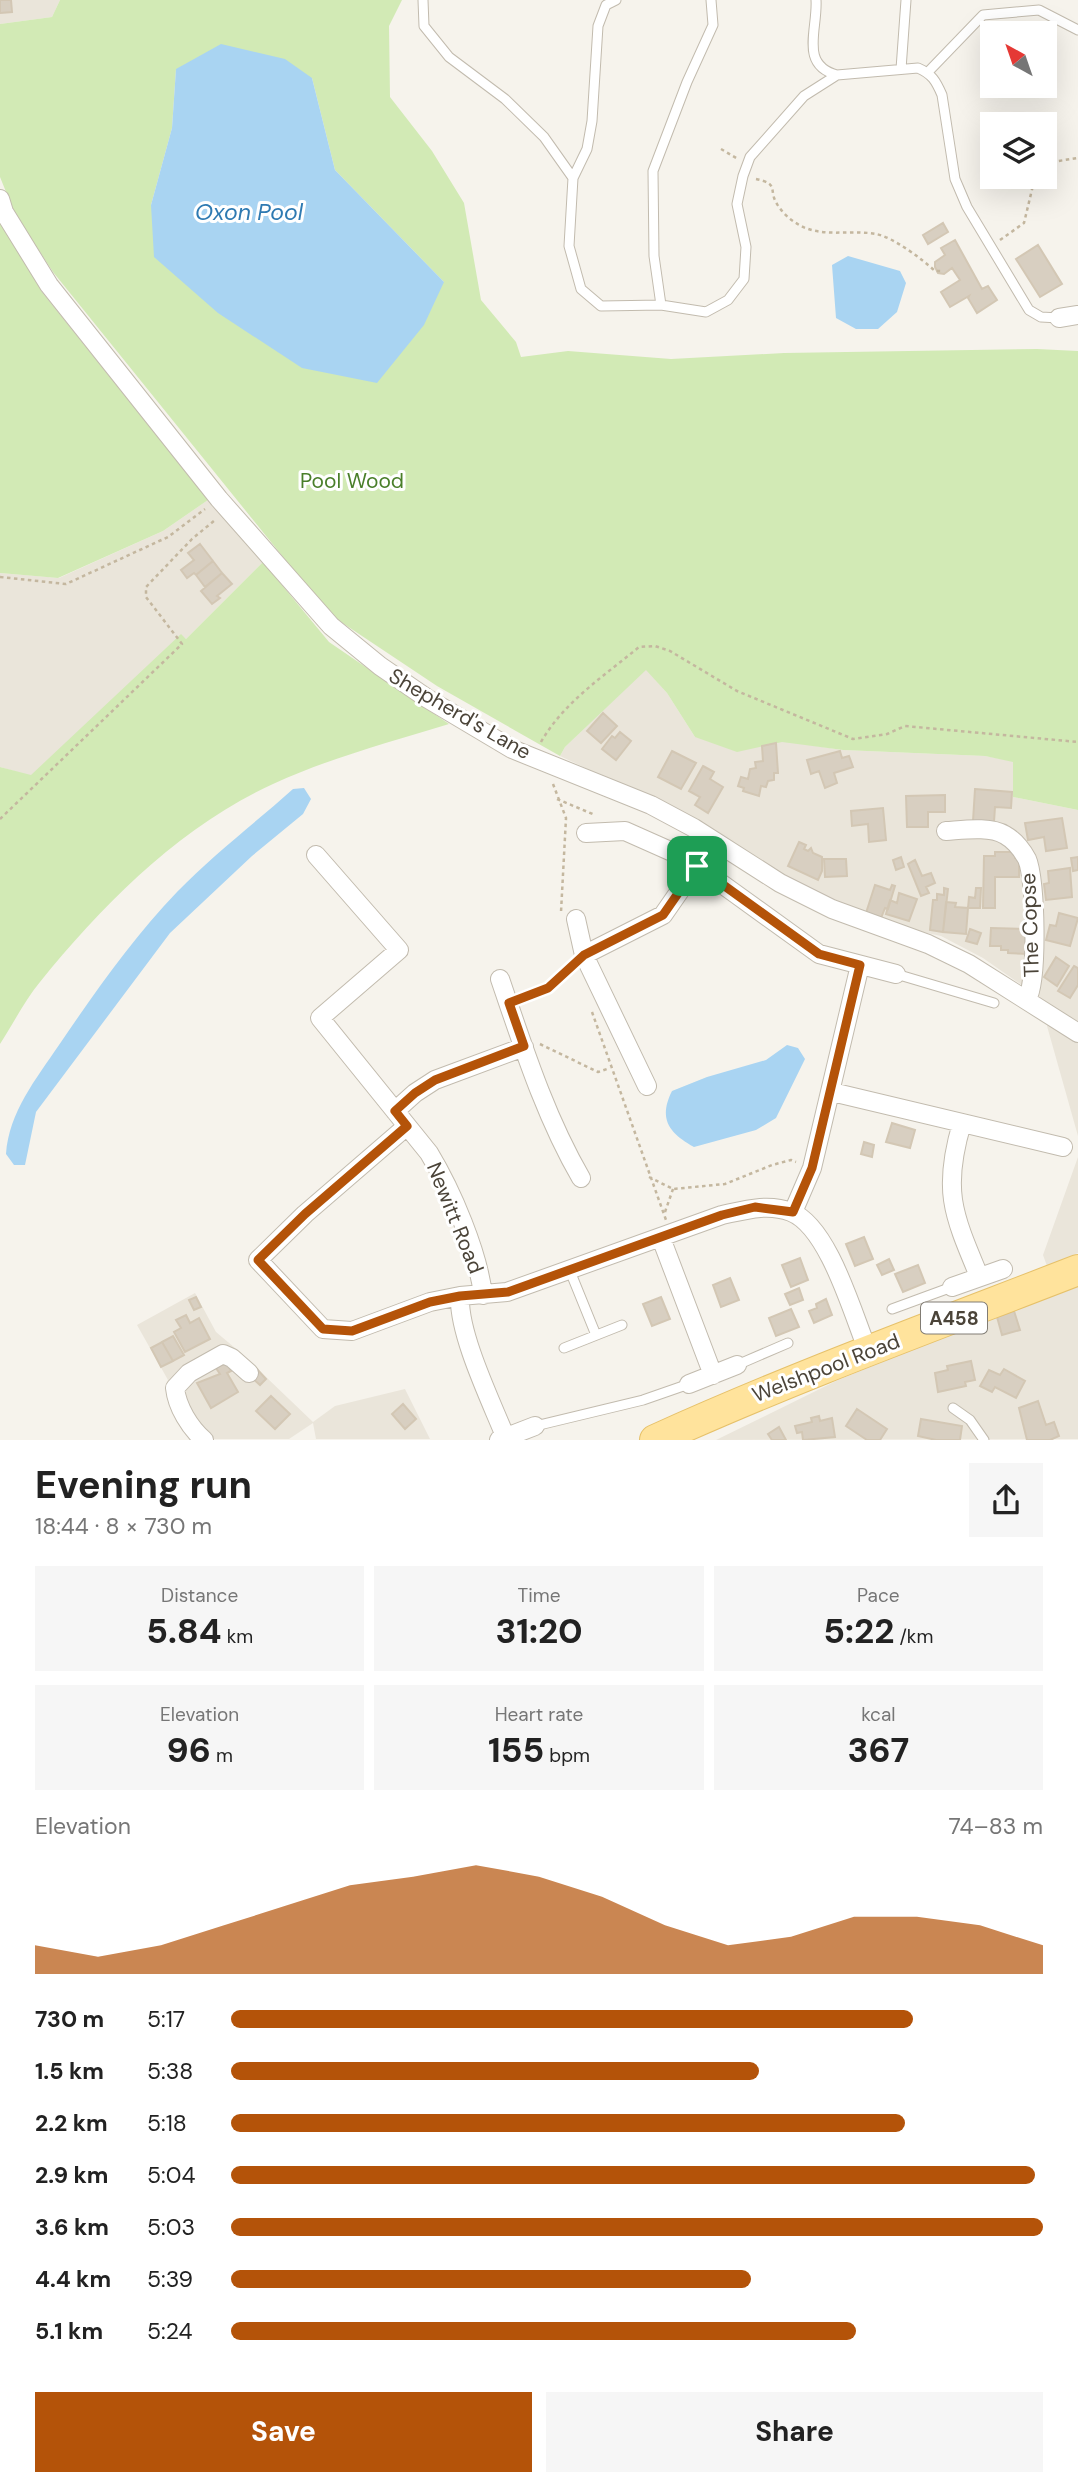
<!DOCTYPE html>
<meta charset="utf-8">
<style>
:root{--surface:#fff;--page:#f6f6f6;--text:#222;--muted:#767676;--accent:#b45309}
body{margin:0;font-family:"DM Sans",sans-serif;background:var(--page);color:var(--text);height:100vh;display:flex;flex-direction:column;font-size:26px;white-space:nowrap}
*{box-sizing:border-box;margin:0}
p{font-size:23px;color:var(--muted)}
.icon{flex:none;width:38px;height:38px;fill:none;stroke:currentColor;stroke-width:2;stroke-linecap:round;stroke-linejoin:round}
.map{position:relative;height:1440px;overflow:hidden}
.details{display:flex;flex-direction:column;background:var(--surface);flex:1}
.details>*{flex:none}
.needle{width:46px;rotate:320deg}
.fabs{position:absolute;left:980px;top:21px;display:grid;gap:14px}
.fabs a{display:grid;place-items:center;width:77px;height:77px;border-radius:0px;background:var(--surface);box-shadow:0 7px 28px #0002;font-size:35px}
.pin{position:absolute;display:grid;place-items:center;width:60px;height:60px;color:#fff;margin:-30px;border-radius:14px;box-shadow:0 4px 10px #0006}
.round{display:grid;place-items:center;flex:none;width:74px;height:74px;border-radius:0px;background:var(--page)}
.overview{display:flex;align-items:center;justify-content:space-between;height:119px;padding:0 35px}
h1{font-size:38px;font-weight:700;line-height:52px}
.metrics{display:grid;grid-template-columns:repeat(3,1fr);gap:10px;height:119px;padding:7px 35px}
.metrics div{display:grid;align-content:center;border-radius:0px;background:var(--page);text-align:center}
.metrics b{font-size:35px;font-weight:700}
.metrics small{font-size:19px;font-weight:400}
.metrics p{font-size:19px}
.chart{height:196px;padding:14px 35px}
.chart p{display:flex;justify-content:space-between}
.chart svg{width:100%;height:126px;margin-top:7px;fill:var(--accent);opacity:.7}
.action{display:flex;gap:14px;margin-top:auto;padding:14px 35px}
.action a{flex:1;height:80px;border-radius:0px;background:var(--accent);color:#fff;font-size:28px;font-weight:700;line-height:80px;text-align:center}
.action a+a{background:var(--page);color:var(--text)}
ul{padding:0 35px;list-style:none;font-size:23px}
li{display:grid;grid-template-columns:112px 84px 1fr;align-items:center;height:52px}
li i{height:18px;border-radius:9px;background:var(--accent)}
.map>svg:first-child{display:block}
</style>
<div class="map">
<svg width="1078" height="1440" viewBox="0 0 1078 1440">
<rect width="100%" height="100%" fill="#f6f3ec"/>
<path fill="#eae5da" d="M0 0H60L52 17 0 24Z
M208 500 263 562 186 639 181 635 31 776 0 767V573L59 578 163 531Z
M646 669 667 693 695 737 782 741 843 750 985 756 1013 761V797L1078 810V1136L1047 1026 1056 1009 983 958 941 936 905 928 837 905 780 873 675 810 560 756 565 747Z
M1078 1157V1253L1047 1266 1043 1255Z
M1078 1283V1439L716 1440 838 1380Z
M195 1293 216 1332 241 1353 313 1422 335 1406 405 1389 430 1439H316L313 1423 289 1439H212L203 1432 168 1394 165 1387 168 1380 137 1325Z"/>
<path fill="#d2eab5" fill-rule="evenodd" d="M60 0H402L389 26 390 97 432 151 464 203 481 300 516 342 521 357 568 351 671 359 784 353 1037 349 1078 351V810L1013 797V762L985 756 843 750 782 742 737 752 695 737 667 693 646 670 565 747 560 756 437 686 329 614 53 272 15 214 0 177V24L52 17ZM176 69 312 78 335 170 444 282 151 205 172 128Z
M0 219 42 292 208 500 163 531 58 578 0 573Z
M263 562 329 642 449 724C391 742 329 758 273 784 180 827 104 903 40 982 25 1000 13 1024 0 1044V767L31 775 181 634 186 639Z"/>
<path fill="#a9d4f2" d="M221 44 285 59 312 78 335 170 444 282 424 325 377 383 302 368 218 313 154 257 151 205 172 128 176 69Z
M848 256 900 271 906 283 897 312 878 329H856L836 318 832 265Z
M304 788 311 799 303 814 252 856 170 933 36 1112 25 1165H14L6 1154C9 1112 36 1079 59 1045 95 992 133 938 177 892 213 855 255 823 293 789Z
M787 1045 798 1048 805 1059 776 1118 756 1130 694 1147C669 1133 658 1119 672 1091L707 1077 766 1060Z"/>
<path fill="#d8cfc1" stroke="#d3c7b4" stroke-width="2" d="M0 0H11L12 12 0 13Z
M943 223 948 232 928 244 923 235Z
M955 240 982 289 988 286 997 300 977 313 968 298 969 296 950 307 941 292 960 280 952 268 944 274 938 273 935 267V262L945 255 941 248Z
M1038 245 1062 284 1040 297 1016 259Z
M200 544 213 561 196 575 194 573 187 578 181 570 194 560 188 553Z
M213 561 222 573 205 587 196 575Z
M222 573 232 584 217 596 220 598 212 604 201 591Z
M603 713 617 726 601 743 587 731Z
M620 732 631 741 616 760 602 749 612 736 615 738Z
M776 743 778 773H774V780L768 781 766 787 761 786 759 796 743 791 744 788 738 786 741 777 748 779 750 769 756 768 755 762 763 761 762 746Z
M672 751 696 763 681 789 658 777Z
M840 751 842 758 849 756 853 767 834 773 837 783 825 788 819 771 811 774 807 760Z
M703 766 714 772 710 779 723 787 708 813 695 805 700 797 689 791Z
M975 789 1012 792 1011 808 995 807 994 822 973 821Z
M945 795V812H928V827H907L906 796Z
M883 808 886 840 869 842 868 824 852 826 851 811Z
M1062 818 1067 848 1046 851 1044 837 1028 840 1025 823Z
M799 842 806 845 804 849 808 851 811 848 813 853 822 857V871L818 880 788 866Z
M995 852H1015V858H1019V877H995V908H983L984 856H995Z
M901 857 904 867 896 870 893 860Z
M1078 857V870L1073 871 1071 858Z
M824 859H846L847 876 825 877Z
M915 860 922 876 931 873 935 883 926 887 929 893 921 896 908 864Z
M1070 868 1072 897 1046 900 1044 884 1049 883 1048 871Z
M875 885 890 890 892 885 895 886 888 909 885 908 881 918 866 913Z
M944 888 948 889 943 932 930 930 933 900H937V894L944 895Z
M976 888H981L980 908H968L969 897 975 898Z
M899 893 917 899 909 921 886 914 890 900 897 903Z
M946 902 956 903 955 907 968 908 966 934 943 932Z
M1059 913 1078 918 1070 946 1046 940 1050 925 1056 926Z
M991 928 1029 929 1028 954 1008 953V950H1001V946H990Z
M970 929 981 933 977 944 966 941Z
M1056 957 1069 966 1057 986 1044 977Z
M1074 966 1078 968V985L1070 998 1058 991Z
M892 1123 915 1130 910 1148 886 1142Z
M864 1142 874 1145 872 1157 861 1154Z
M864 1237 873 1259 855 1266 846 1244Z
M800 1258 808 1280 791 1287 782 1265Z
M889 1259 894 1270 882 1275 877 1265Z
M918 1265 925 1283 903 1292 895 1274Z
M730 1278 739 1300 721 1307 713 1285Z
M799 1288 803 1300 790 1305 785 1294Z
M196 1297 201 1307 194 1310 189 1300Z
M661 1297 670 1319 652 1326 643 1304Z
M826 1299 832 1315 814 1323 809 1311 817 1308 816 1304Z
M791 1309 799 1327 776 1336 769 1318Z
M1014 1311 1020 1330 1002 1335 997 1317Z
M186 1315 190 1323 199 1318 210 1339 185 1352 174 1332 181 1328 176 1320Z
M173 1336 184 1355 173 1361 162 1342Z
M162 1342 173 1361 161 1367 151 1348Z
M971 1361 975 1380 965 1382 966 1386 938 1392 935 1373 948 1370 947 1366Z
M226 1362 231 1371 227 1373 238 1392 211 1408 197 1383 220 1374 216 1368Z
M256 1368 266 1379 260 1385 249 1375Z
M1004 1369 1025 1381 1016 1398 995 1387 992 1392 980 1386 989 1370 1000 1375Z
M271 1396 290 1414 275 1429 256 1411Z
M1038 1401 1046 1425 1054 1422 1059 1436 1050 1440H1027L1019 1408Z
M403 1404 416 1419 405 1429 392 1414Z
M857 1409 887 1429 880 1440H867L846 1426Z
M819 1416 820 1421 832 1418 835 1437 803 1440 802 1432 797 1433 795 1426 812 1422 811 1418Z
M921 1419 962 1426 960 1440H936L918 1436Z
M779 1427 786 1440H772L768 1434Z"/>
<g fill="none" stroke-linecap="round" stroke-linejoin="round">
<g stroke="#c2bbae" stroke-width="11">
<path id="lane" d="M423 0 424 26 449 57 505 99 544 137 573 178
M616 0 606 5 598 26 592 121 587 149 573 178 569 246 581 289 601 306 661 305 706 312 728 300 744 279 746 247 737 204 743 176 750 157 804 96 837 75
M816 0C818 29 799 65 837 75L918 68C932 74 936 81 942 95L955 179 967 207 1029 310 1041 317 1059 318
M901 69 906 0
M928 72 983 15 1039 10 1078 30
M661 305 654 256 653 171 687 82 713 25 711 0
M896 974 994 1003
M570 1271 596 1335
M892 1309 952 1287
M564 1348 622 1325
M737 1365 788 1343
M953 1408 970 1420 984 1440
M535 1426 643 1400 689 1384"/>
</g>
<g stroke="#c2bbae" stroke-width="20">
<path id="street" d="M0 199 4 212 49 285 219 499 331 626 380 666 428 699 512 749 651 805 694 828 780 883 832 909 928 944 969 964 1078 1033
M1059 318 1078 315
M946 831C963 830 990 826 1005 835 1014 840 1022 850 1027 859 1036 879 1038 981 1027 999
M586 833 625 831 670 851 697 866 819 954 896 974
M316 855 399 950 320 1018 429 1153C452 1191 478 1252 483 1295
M576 919 584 955 647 1086
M584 955 663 915 697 866
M500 979C523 1046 545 1116 581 1178
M832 1092 1063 1147
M395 1111 415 1093 435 1080 524 1047
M962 1123C942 1190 953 1214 979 1276
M407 1126 305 1214 258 1260 323 1329 352 1331 430 1302 460 1296 507 1292 722 1215C745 1210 768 1203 791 1212 829 1227 853 1315 868 1351
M793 1212 812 1168 860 965
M661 1238 713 1375
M952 1287 1003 1269
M460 1296C458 1333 490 1399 505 1436
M689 1384 737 1365
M204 1440C190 1428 177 1407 175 1388L189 1373 223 1354 232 1358 249 1373
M499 1440 535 1426"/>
</g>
<g stroke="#e6c16a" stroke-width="32">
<path id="primary" d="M655 1440C794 1377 936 1325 1078 1270"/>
</g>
<path stroke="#c4b79f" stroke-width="2.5" stroke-dasharray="3.5 3.5" stroke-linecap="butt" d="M721 149 738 159
M1045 163 1078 158
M756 179C780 184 768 190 777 204 781 211 789 219 796 223 820 239 849 229 876 234 893 237 922 259 935 271H942
M1000 240 1024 223 1035 177
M0 577 66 584 168 537 205 509
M541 742C564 702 604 676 639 647L655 646 670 651 737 691 853 739 887 734 905 726 1078 742
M553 784 566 818 561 912
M557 799 595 815
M0 819 182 644 146 597V587L192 539 215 520
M525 996 548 987 571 967
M592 1012 666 1220
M540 1044 598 1072 610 1068
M649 1177 673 1189 725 1184 772 1165 791 1160 796 1162
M665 1212 673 1189"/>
<use href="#lane" stroke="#fff" stroke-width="9"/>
<use href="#street" stroke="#fff" stroke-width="18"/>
<use href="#primary" stroke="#ffe39c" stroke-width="30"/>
</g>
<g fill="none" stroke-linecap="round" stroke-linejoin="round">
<g stroke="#fff" stroke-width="14">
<path id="route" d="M697 866 819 954 860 965 812 1168 793 1212 755 1207 722 1215 508 1292 460 1296 430 1302 352 1331 323 1329 258 1260 305 1214 407 1126 395 1111 415 1093 435 1080 524 1046 509 1003 548 988 584 955 663 915Z"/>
</g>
<use href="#route" stroke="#b45309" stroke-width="9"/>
</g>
<g text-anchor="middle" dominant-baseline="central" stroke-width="6" stroke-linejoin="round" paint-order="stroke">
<rect fill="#fff" stroke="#817c74" stroke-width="2" x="921" y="1302.5" width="66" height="31" rx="5"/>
<g font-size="19" font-weight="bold" fill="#4b4439">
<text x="954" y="1318">A458</text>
</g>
<g font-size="21" fill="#4a7f2a" stroke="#fff">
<text x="352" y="481">Pool Wood</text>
</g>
<g font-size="21" fill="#4b4439" stroke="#fff">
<text transform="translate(460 714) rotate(30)">Shepherd's Lane</text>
<text transform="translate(1030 925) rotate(-92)">The Copse</text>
<text transform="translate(455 1218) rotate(68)">Newitt Road</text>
<text transform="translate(826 1368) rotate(-21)">Welshpool Road</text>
</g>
<g font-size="23" font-style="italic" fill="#2e7ab2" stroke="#fff">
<text x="249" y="212">Oxon Pool</text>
</g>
</g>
</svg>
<div class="fabs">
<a><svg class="needle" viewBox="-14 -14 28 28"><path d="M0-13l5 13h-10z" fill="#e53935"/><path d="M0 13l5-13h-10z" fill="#767676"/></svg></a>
<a><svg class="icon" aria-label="layers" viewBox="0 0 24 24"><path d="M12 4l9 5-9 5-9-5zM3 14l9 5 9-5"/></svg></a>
</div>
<div class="pin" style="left:697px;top:866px;background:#1e9e55"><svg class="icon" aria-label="arrive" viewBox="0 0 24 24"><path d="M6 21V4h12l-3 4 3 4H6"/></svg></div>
</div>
<section class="details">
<div class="overview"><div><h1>Evening run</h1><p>18:44 · 8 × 730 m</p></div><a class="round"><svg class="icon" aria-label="share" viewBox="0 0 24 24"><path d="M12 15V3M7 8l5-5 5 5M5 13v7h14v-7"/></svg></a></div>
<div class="metrics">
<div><p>Distance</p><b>5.84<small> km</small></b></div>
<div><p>Time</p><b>31:20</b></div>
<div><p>Pace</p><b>5:22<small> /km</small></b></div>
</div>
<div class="metrics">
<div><p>Elevation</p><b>96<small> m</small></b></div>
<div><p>Heart rate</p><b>155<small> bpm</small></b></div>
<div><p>kcal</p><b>367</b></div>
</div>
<div class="chart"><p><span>Elevation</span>74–83 m</p>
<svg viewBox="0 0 160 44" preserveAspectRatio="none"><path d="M0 44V34L10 38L20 34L30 27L40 20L50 13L60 10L70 6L80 10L90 17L100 27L110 34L120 31L130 24L140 24L150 27L160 34V44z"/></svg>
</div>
<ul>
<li><b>730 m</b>5:17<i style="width:84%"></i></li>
<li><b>1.5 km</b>5:38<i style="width:65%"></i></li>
<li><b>2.2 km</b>5:18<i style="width:83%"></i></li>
<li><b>2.9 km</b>5:04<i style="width:99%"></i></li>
<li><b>3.6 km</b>5:03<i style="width:100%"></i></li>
<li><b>4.4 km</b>5:39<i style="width:64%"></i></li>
<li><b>5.1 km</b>5:24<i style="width:77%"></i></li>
</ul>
<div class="action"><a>Save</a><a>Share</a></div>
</section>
